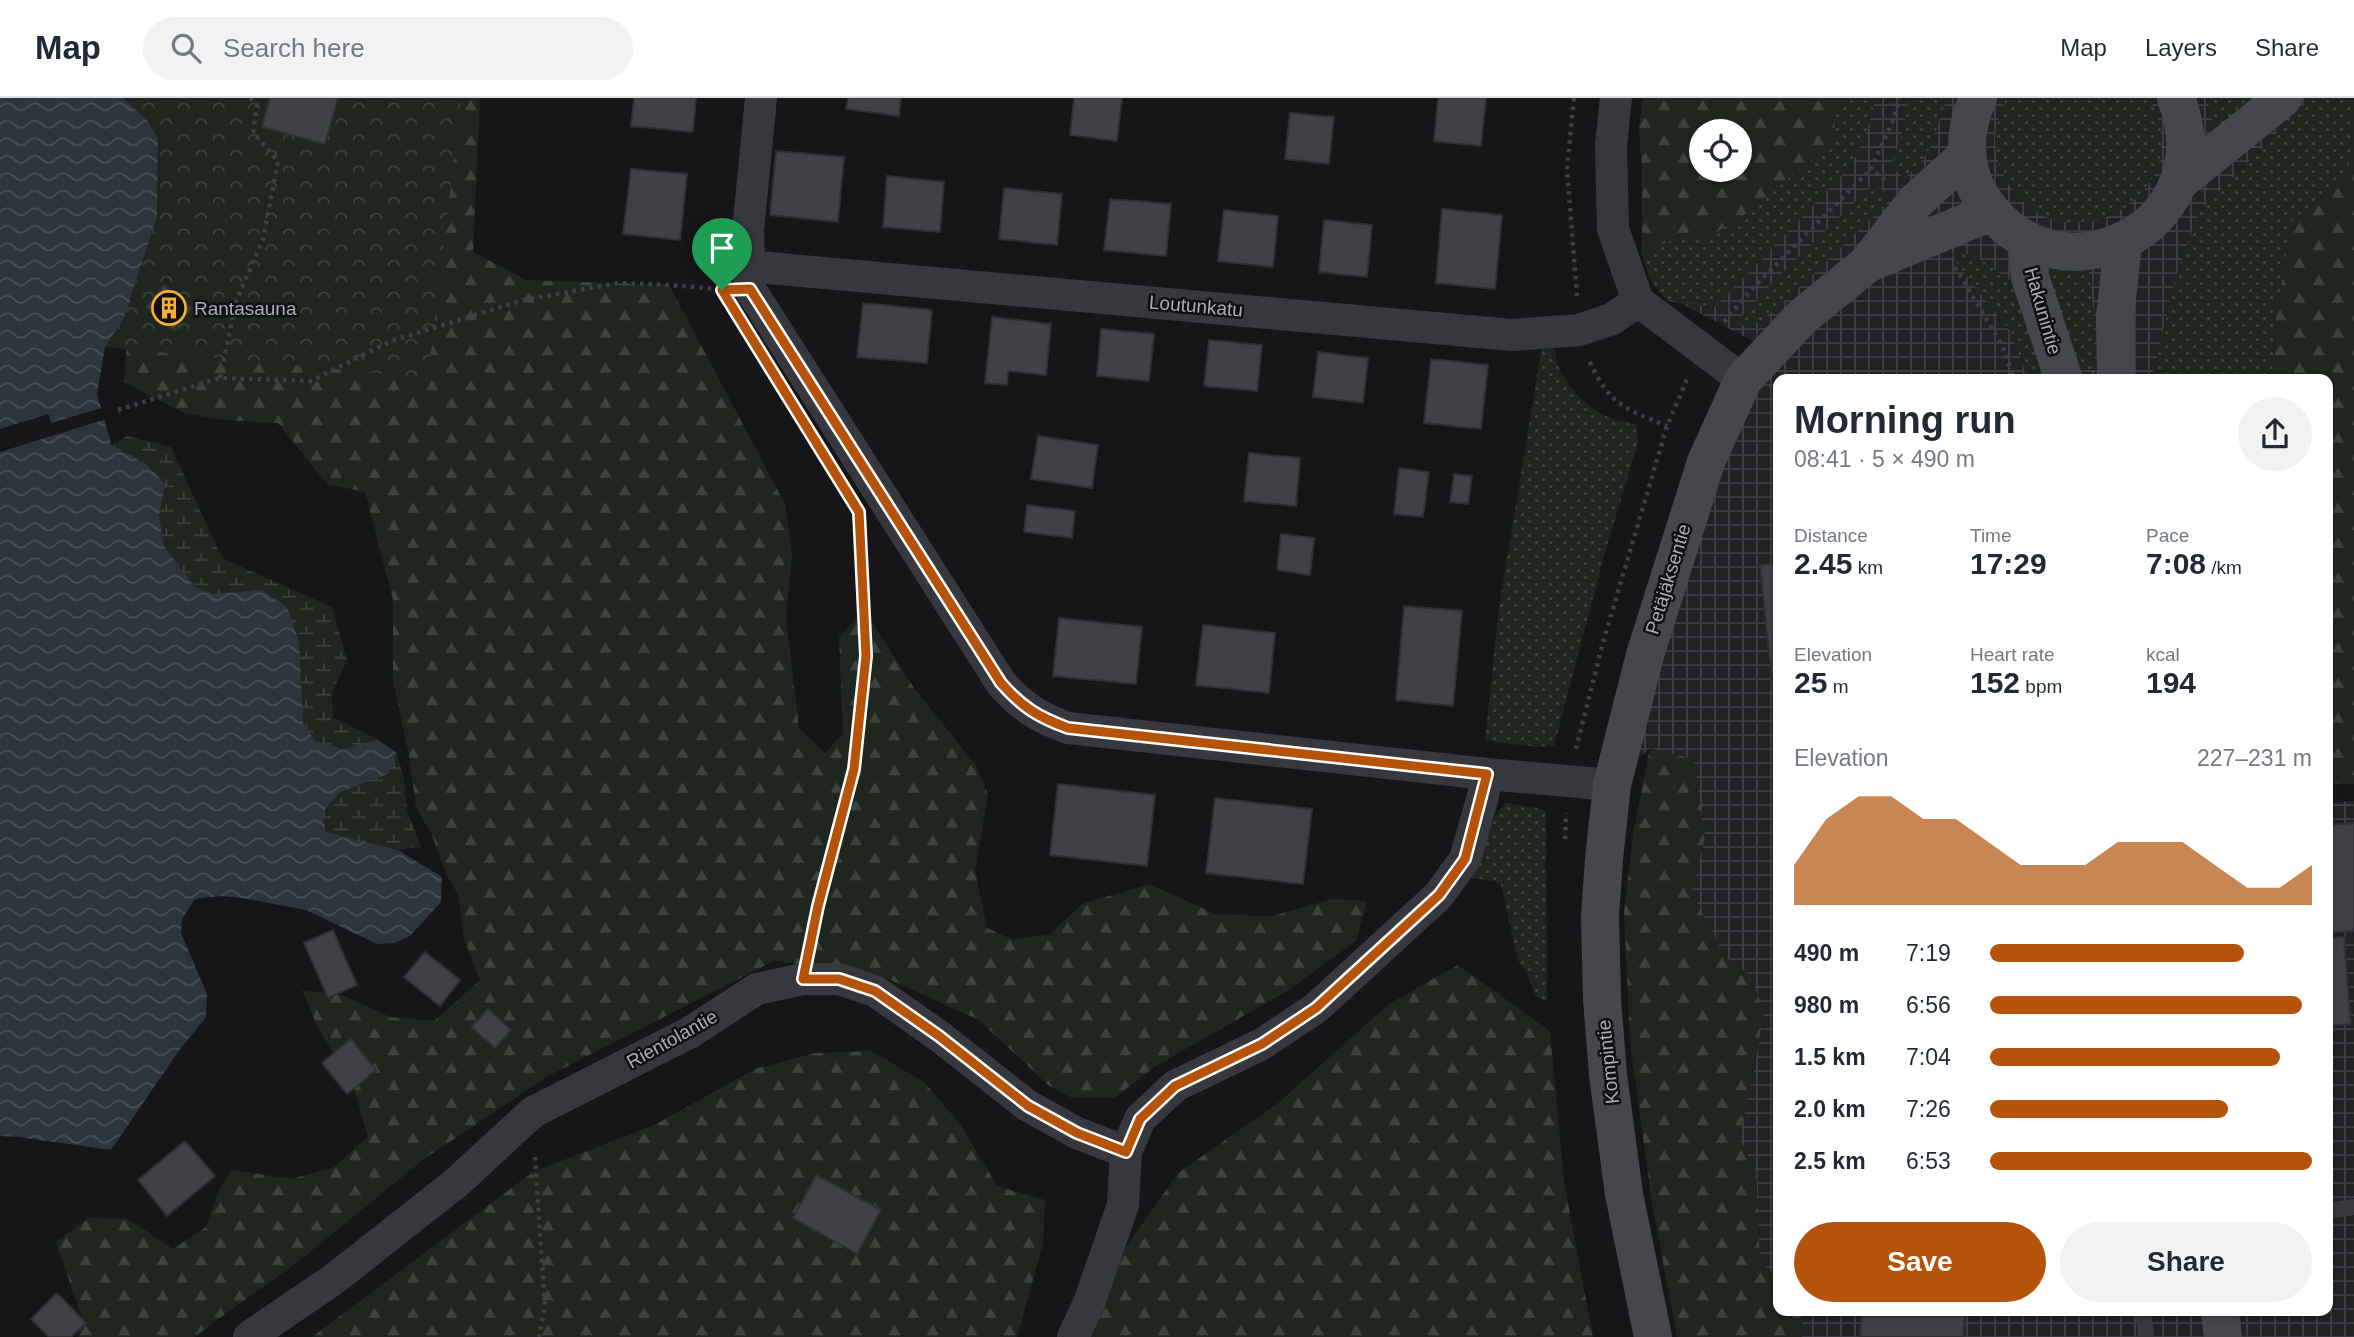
<!DOCTYPE html>
<meta charset="utf-8">
<style>
:root{--surface:#fff;--page:#f2f2f3;--text:#1f2937;--muted:#747a83;--line:#e0e1e3;--accent:#b45309}
body{margin:0;font-family:Arial,sans-serif;background:var(--page);color:var(--text);height:100vh;display:flex;flex-direction:column;font-size:26px;white-space:nowrap}
*{box-sizing:border-box;margin:0}
p{font-size:23px;color:var(--muted)}
.icon{flex:none;width:38px;height:38px;fill:none;stroke:currentColor;stroke-width:2;stroke-linecap:round;stroke-linejoin:round}
.map{position:relative;flex:1;overflow:hidden}
.drawer{position:absolute;left:1773px;top:276px;width:560px;height:942px;display:flex;flex-direction:column;background:var(--surface);border-radius:14px;box-shadow:0 2px 5px #0004}
.drawer>*{flex:none}
.tools{position:absolute;left:1689px;top:21px;display:grid;gap:14px}
.tools a{display:grid;place-items:center;width:63px;height:63px;border-radius:50%;background:var(--surface);box-shadow:0 2px 5px #0004;font-size:35px}
.pin{position:absolute;display:grid;place-items:center;width:60px;height:60px;color:#fff;margin:-72px -30px;border-radius:50% 50% 50% 0;rotate:-45deg;box-shadow:0 0 7px #0007}
.pin .icon{rotate:45deg}
.round{display:grid;place-items:center;flex:none;width:74px;height:74px;border-radius:37px;background:var(--page)}
.headline{display:flex;align-items:center;justify-content:space-between;height:119px;padding:0 21px}
h1{font-size:38px;font-weight:700;line-height:52px}
.figures{display:grid;grid-template-columns:repeat(3,1fr);gap:10px;height:119px;padding:7px 21px}
.figures div{display:grid;align-content:center}
.figures b{font-size:30px;font-weight:700}
.figures small{font-size:19px;font-weight:400}
.figures p{font-size:19px}
.chart{height:196px;padding:14px 21px}
.chart p{display:flex;justify-content:space-between}
.chart svg{width:100%;height:126px;margin-top:7px;fill:var(--accent);opacity:.7}
.cta{display:flex;gap:14px;margin-top:auto;padding:14px 21px}
.cta a{flex:1;height:80px;border-radius:42px;background:var(--accent);color:#fff;font-size:28px;font-weight:700;line-height:80px;text-align:center}
.cta a+a{background:var(--page);color:var(--text)}
ul{padding:0 21px;list-style:none;font-size:23px}
li{display:grid;grid-template-columns:112px 84px 1fr;align-items:center;height:52px}
li i{height:18px;border-radius:9px;background:var(--accent)}
header{display:flex;align-items:center;gap:42px;box-sizing:border-box;height:98px;padding:0 35px;background:var(--surface);border-bottom:2px solid var(--line)}
header strong{font-size:33px}
nav{display:flex;gap:38px;margin-inline-start:auto;font-size:24px}
.search{width:490px;height:63px;background:var(--page);display:flex;align-items:center;gap:18px;box-sizing:border-box;padding:0 24px;border-radius:38px;color:var(--muted);font-size:26px}
.map>svg:first-child{display:block}
</style>
<header>
<strong>Map</strong>
<div class="search"><svg class="icon" aria-label="search" viewBox="0 0 24 24"><circle cx="10" cy="10" r="6"/><path d="M15 15l6 6"/></svg>Search here</div>
<nav><a>Map</a><a>Layers</a><a>Share</a></nav>
</header>
<div class="map">
<svg width="2354" height="1239" viewBox="0 0 2354 1239">
<defs>
<pattern id="industrial-grid" width="8" height="8" patternUnits="userSpaceOnUse" patternTransform="scale(1.75)"><rect width="8" height="8" fill="#222225"/><path d="M0 4h8M4 0v8" fill="none" stroke="#3f3f43"/></pattern>
<pattern id="grass-dots" width="8" height="8" patternUnits="userSpaceOnUse" patternTransform="scale(1.75)"><rect width="8" height="8" fill="#1e261f"/><path d="M2 2h.1M6 6h.1" fill="none" stroke="#3c433d" stroke-width="1.8" stroke-linecap="round"/></pattern>
<pattern id="forest-firs" width="22" height="20" patternUnits="userSpaceOnUse" patternTransform="scale(1.75)"><rect width="22" height="20" fill="#1e261f"/><path d="M5 1l3.5 6h-7zM16 11l3.5 6h-7z" fill="#3c433d"/></pattern>
<pattern id="wetland-marsh" width="20" height="14" patternUnits="userSpaceOnUse" patternTransform="scale(1.75)"><rect width="20" height="14" fill="#1e261f"/><path d="M1 5h8M5 5V1M11 12h8M15 12V8" fill="none" stroke="#3c433d"/></pattern>
<pattern id="park-crowns" width="20" height="18" patternUnits="userSpaceOnUse" patternTransform="scale(1.75)"><rect width="20" height="18" fill="#1e261f"/><path d="M2 6a3 3 0 1 1 6 0M12 15a3 3 0 1 1 6 0" fill="none" stroke="#3c433d"/></pattern>
<pattern id="water-waves" width="16" height="10" patternUnits="userSpaceOnUse" patternTransform="scale(1.75)"><rect width="16" height="10" fill="#2c353c"/><path d="M0 5q4-4 8 0t8 0" fill="none" stroke="#485056"/></pattern>
</defs>
<rect width="100%" height="100%" fill="#161618"/>
<path fill="url(#industrial-grid)" fill-rule="evenodd" d="M1643 0H2311L2199 114 2174 184 2152 282H1778V1180L1774 1179 1760 1161 1756 1074 1739 1040 1754 972 1764 913 1750 877 1725 859 1691 793 1705 740 1650 650 1612 687 1645 557 1770 252 1680 205 1669 203 1658 193 1649 177 1642 155V69L1639 31ZM1701 33H1740V72H1701Z
M2354 703V1239H1802L1801 1213H2328V705Z"/>
<path fill="url(#grass-dots)" d="M1839 0H1876L1868 31 1851 68 1716 208C1665 204 1658 207 1642 155L1676 140 1709 139 1831 49Z
M1909 0H1948C1932 33 1937 56 1904 80L1891 68 1901 39Z
M2007 0H2149C2207 101 2051 182 2001 72 1991 50 1994 21 2007 0Z
M2211 0H2253L2213 35 2212 16 2207 2Z
M2311 0H2354V55L2343 81 2293 122 2277 210 2271 282H2152L2174 184 2199 114Z
M1878 88 1891 101 1796 193 1759 224 1740 228 1741 219 1777 180 1868 91Z
M1960 154 1977 159 2011 183 2047 282H2028L2011 234 1959 169 1952 156Z
M2041 167 2089 174 2094 216 2095 272H2081Z
M1542 249 1555 250C1554 278 1584 309 1610 320 1618 323 1628 324 1637 326L1638 345 1604 458 1554 648 1536 649 1485 642 1499 509Z
M1505 705 1533 709 1546 713 1547 903 1536 899 1528 878 1518 862 1501 787 1495 783 1471 780 1488 728Z"/>
<path fill="url(#forest-firs)" fill-rule="evenodd" d="M364 0H480L473 154 526 182 669 187 785 406 792 457 786 520 799 630 825 655 843 635 839 539 864 512 914 590 975 666 988 696 975 772 987 830 1013 842 1050 836 1082 806 1149 786 1218 817 1273 818 1332 801 1367 803 1356 843 1287 893 1156 968 1114 1000H1072L1048 987 979 922 877 876 774 863 550 977 424 1061 299 1163 194 1239H78L82 1220 56 1144 89 1120 128 1121 173 1151 206 1129 219 1092 232 1072 291 1081 333 1070 368 1039 352 984 318 930 302 892 345 898 390 919 434 923 480 882 464 841 458 797 445 774 432 737 416 709 409 658 393 582V502L365 394 327 386 278 325 223 322 184 315 124 284 128 224Z
M1643 0H1839L1831 49 1793 76 1758 108 1709 139 1676 140 1642 155V69L1639 31ZM1740 33V72H1701V33Z
M2354 55V686H2328V282H2271L2277 210 2293 122 2343 81Z
M1650 650 1694 661 1705 740 1691 793 1725 859 1750 877 1764 913 1754 972 1739 1040 1756 1074 1760 1161 1774 1179 1778 1180V1213H1801L1802 1239H1677L1652 1105 1630 943 1624 815 1633 736Z
M1458 867 1550 933 1564 1084 1593 1239H1088L1104 1180 1178 1075 1278 1005 1389 906Z
M871 953 924 984 961 1027 997 1088 1045 1102 1043 1146 1017 1239H312L533 1074 656 1026 755 971 815 955Z"/>
<path fill="url(#wetland-marsh)" d="M127 338 171 349 222 460 332 509 347 562 332 595 333 619 378 642 397 655 404 681 407 713 421 749 398 752 272 738 112 348Z"/>
<path fill="url(#park-crowns)" d="M123 0H461L428 280 105 249 124 220 157 119 158 40 147 22Z"/>
<path fill="url(#water-waves)" d="M0 0H123L147 22 158 40 157 119 124 220 105 249 97 296 112 348 145 365 165 386 159 417 164 448 194 488 213 496 262 492 287 509 299 543 303 624 315 643 342 651 378 642 397 655 388 676 340 694 322 715 326 734 398 752 442 779 441 804 410 838 395 845 377 846 306 812 242 800 221 798 195 801 182 821 181 835 207 896 206 919 178 954 111 1052 18 1039 0 1038Z"/>
<path fill="#161618" d="M102 310 106 321 0 354V331L48 316 51 325Z"/>
<path fill="#404145" stroke="#303034" stroke-width="2" d="M270 0H338L325 46 262 29Z
M634 0H696L693 34 631 28Z
M848 0H901L899 18 846 11Z
M1074 0H1122L1117 43 1070 37Z
M1438 0H1486L1481 48 1434 43Z
M1290 15 1334 19 1329 66 1285 61Z
M776 53 844 59 838 124 770 117Z
M631 71 687 76 680 142 623 136Z
M887 78 944 84 940 134 883 129Z
M1004 90 1062 96 1057 147 999 141Z
M1110 101 1171 106 1166 158 1104 152Z
M1442 111 1502 117 1495 191 1436 185Z
M1224 112 1278 118 1273 169 1218 163Z
M1324 122 1372 127 1367 179 1319 174Z
M164 187 192 210 174 232 146 209Z
M863 205 932 212 927 265 857 259Z
M992 219 1051 226 1046 277 1008 273 1007 287 985 285Z
M1101 231 1154 236 1149 283 1097 278Z
M1209 242 1262 247 1257 293 1204 288Z
M1318 254 1368 260 1363 305 1313 299Z
M1431 261 1488 267 1481 331 1424 325Z
M1038 338 1098 347 1092 390 1031 381Z
M1249 355 1300 360 1296 408 1244 403Z
M1399 370 1429 374 1423 419 1394 416Z
M1454 376 1472 378 1468 406 1450 404Z
M1027 407 1075 413 1072 440 1024 434Z
M1281 436 1314 440 1310 477 1277 472Z
M1778 465V642L1760 467Z
M1404 508 1462 513 1453 608 1396 602Z
M1059 520 1142 529 1136 586 1053 578Z
M1203 527 1275 535 1269 595 1196 587Z
M1058 686 1155 697 1147 768 1050 757Z
M1215 700 1312 711 1303 786 1206 775Z
M2354 725V833L2328 835V727Z
M333 832 357 887 328 900 304 845Z
M2344 839 2351 926 2328 928V840Z
M425 854 460 882 440 908 404 879Z
M488 911 511 932 495 950 471 929Z
M351 941 376 972 347 996 322 965Z
M185 1043 215 1078 167 1118 138 1082Z
M816 1077 881 1112 857 1156 793 1120Z
M57 1195 86 1225 71 1239H49L31 1221Z
M1862 1213H1965L1963 1239H1860Z"/>
<g fill="none" stroke-linecap="round" stroke-linejoin="round">
<path stroke="#3d3f44" stroke-width="4.5" stroke-dasharray="3.5 5" stroke-linecap="butt" d="M1574 0 1567 71 1577 198
M1885 82 1871 71 1894 20 1899 0
M1955 169 2003 249 2014 282
M1724 224 1751 192 1871 71
M1590 264C1609 307 1626 311 1667 328
M220 280 236 204 263 141 278 63 253 35 257 8 250 0
M118 312 220 280 311 283 391 243 524 202 618 185 669 187 718 191
M1576 651 1602 548 1667 328 1687 281
M1565 741 1566 715
M809 849 818 808 854 671 866 558 860 430
M535 1059 545 1208 539 1239"/>
<path stroke="#37383d" stroke-width="16" d="M2328 1113 2354 1109
M2143 1213 2146 1239"/>
<path stroke="#37383d" stroke-width="32" d="M761 0 748 133 750 191 1001 585C1022 609 1038 619 1068 630L1487 676 1612 687
M1616 0 1611 47 1613 131 1638 203 1743 282
M747 168 1512 237 1579 232 1612 221 1638 203
M249 1239 334 1181 456 1085 533 1014 689 935 757 891 803 881H839L875 893 939 938 1028 1008 1077 1035 1126 1054
M1073 1239 1089 1205 1123 1107 1126 1054 1140 1021 1175 988 1262 946 1316 910 1439 797 1465 761 1483 698 1487 676"/>
<path stroke="#45474d" stroke-width="38" d="M1978 0C1964 31 1962 67 1980 97 2053 216 2227 130 2176 0
M2179 84 2283 0
M2027 143 2030 179 2064 282
M1869 165 1991 114
M2116 282 2115 219 2123 145
M2220 1213 2223 1239
M1653 1239 1624 1096 1608 977 1602 901 1600 819 1604 761 1612 687 1645 557 1706 364 1743 282 1802 219 1867 166 1914 105 1967 57"/>
</g>
<g fill="none" stroke-linecap="round" stroke-linejoin="round">
<g stroke="#fff" stroke-width="14">
<path id="route" d="M750 191 1001 585C1022 609 1038 619 1068 630L1487 676 1465 761 1439 797 1316 910 1262 946 1175 988 1140 1021 1126 1054 1077 1035 1028 1008 939 938 875 893 839 881H803L818 808 854 671 866 558 859 414 722 192Z"/>
</g>
<use href="#route" stroke="#b45309" stroke-width="9"/>
</g>
<defs>
<g id="building-ring" transform="scale(1.75)"><circle r="9.5" fill="#111113" stroke="#f2b134" stroke-width="1.5"/><path d="M-4-6H4V6H1V3H-1V6H-4ZM-2.5-4.3h1.7v1.8h-1.7ZM.8-4.3h1.7v1.8H.8ZM-2.5-1h1.7V.8h-1.7ZM.8-1h1.7V.8H.8Z" fill="#f2b134"/></g>
</defs>
<g fill-rule="evenodd">
<use href="#building-ring" x="169" y="210"/>
</g>
<g text-anchor="middle" dominant-baseline="central" stroke-width="5" stroke-linejoin="round" paint-order="stroke">
<g font-size="19" fill="#a8adb8" stroke="#111113">
<text transform="translate(1196 208) rotate(5)">Loutunkatu</text>
<text transform="translate(2043 213) rotate(74)">Hakunintie</text>
<text transform="translate(1668 481) rotate(-73)">Petäjäksentie</text>
<text transform="translate(672 941) rotate(-29)">Rientolantie</text>
<text transform="translate(1608 964) rotate(-96)">Kompintie</text>
</g>
<g font-size="19" fill="#a8adb8" stroke="#111113" text-anchor="start">
<text x="194" y="210">Rantasauna</text>
</g>
</g>
</svg>
<div class="tools">
<a><svg class="icon" aria-label="locate" viewBox="0 0 24 24"><circle cx="12" cy="12" r="6"/><path d="M12 2v4M12 18v4M2 12h4M18 12h4"/></svg></a>
</div>
<div class="pin" style="left:722px;top:192px;background:#1e9e55"><svg class="icon" aria-label="arrive" viewBox="0 0 24 24"><path d="M6 21V4h12l-3 4 3 4H6"/></svg></div>
<section class="drawer">
<div class="headline"><div><h1>Morning run</h1><p>08:41 · 5 × 490 m</p></div><a class="round"><svg class="icon" aria-label="share" viewBox="0 0 24 24"><path d="M12 15V3M7 8l5-5 5 5M5 13v7h14v-7"/></svg></a></div>
<div class="figures">
<div><p>Distance</p><b>2.45<small> km</small></b></div>
<div><p>Time</p><b>17:29</b></div>
<div><p>Pace</p><b>7:08<small> /km</small></b></div>
</div>
<div class="figures">
<div><p>Elevation</p><b>25<small> m</small></b></div>
<div><p>Heart rate</p><b>152<small> bpm</small></b></div>
<div><p>kcal</p><b>194</b></div>
</div>
<div class="chart"><p><span>Elevation</span>227–231 m</p>
<svg viewBox="0 0 160 44" preserveAspectRatio="none"><path d="M0 44V30L10 14L20 6L30 6L40 14L50 14L60 22L70 30L80 30L90 30L100 22L110 22L120 22L130 30L140 38L150 38L160 30V44z"/></svg>
</div>
<ul>
<li><b>490 m</b>7:19<i style="width:79%"></i></li>
<li><b>980 m</b>6:56<i style="width:97%"></i></li>
<li><b>1.5 km</b>7:04<i style="width:90%"></i></li>
<li><b>2.0 km</b>7:26<i style="width:74%"></i></li>
<li><b>2.5 km</b>6:53<i style="width:100%"></i></li>
</ul>
<div class="cta"><a>Save</a><a>Share</a></div>
</section>
</div>
